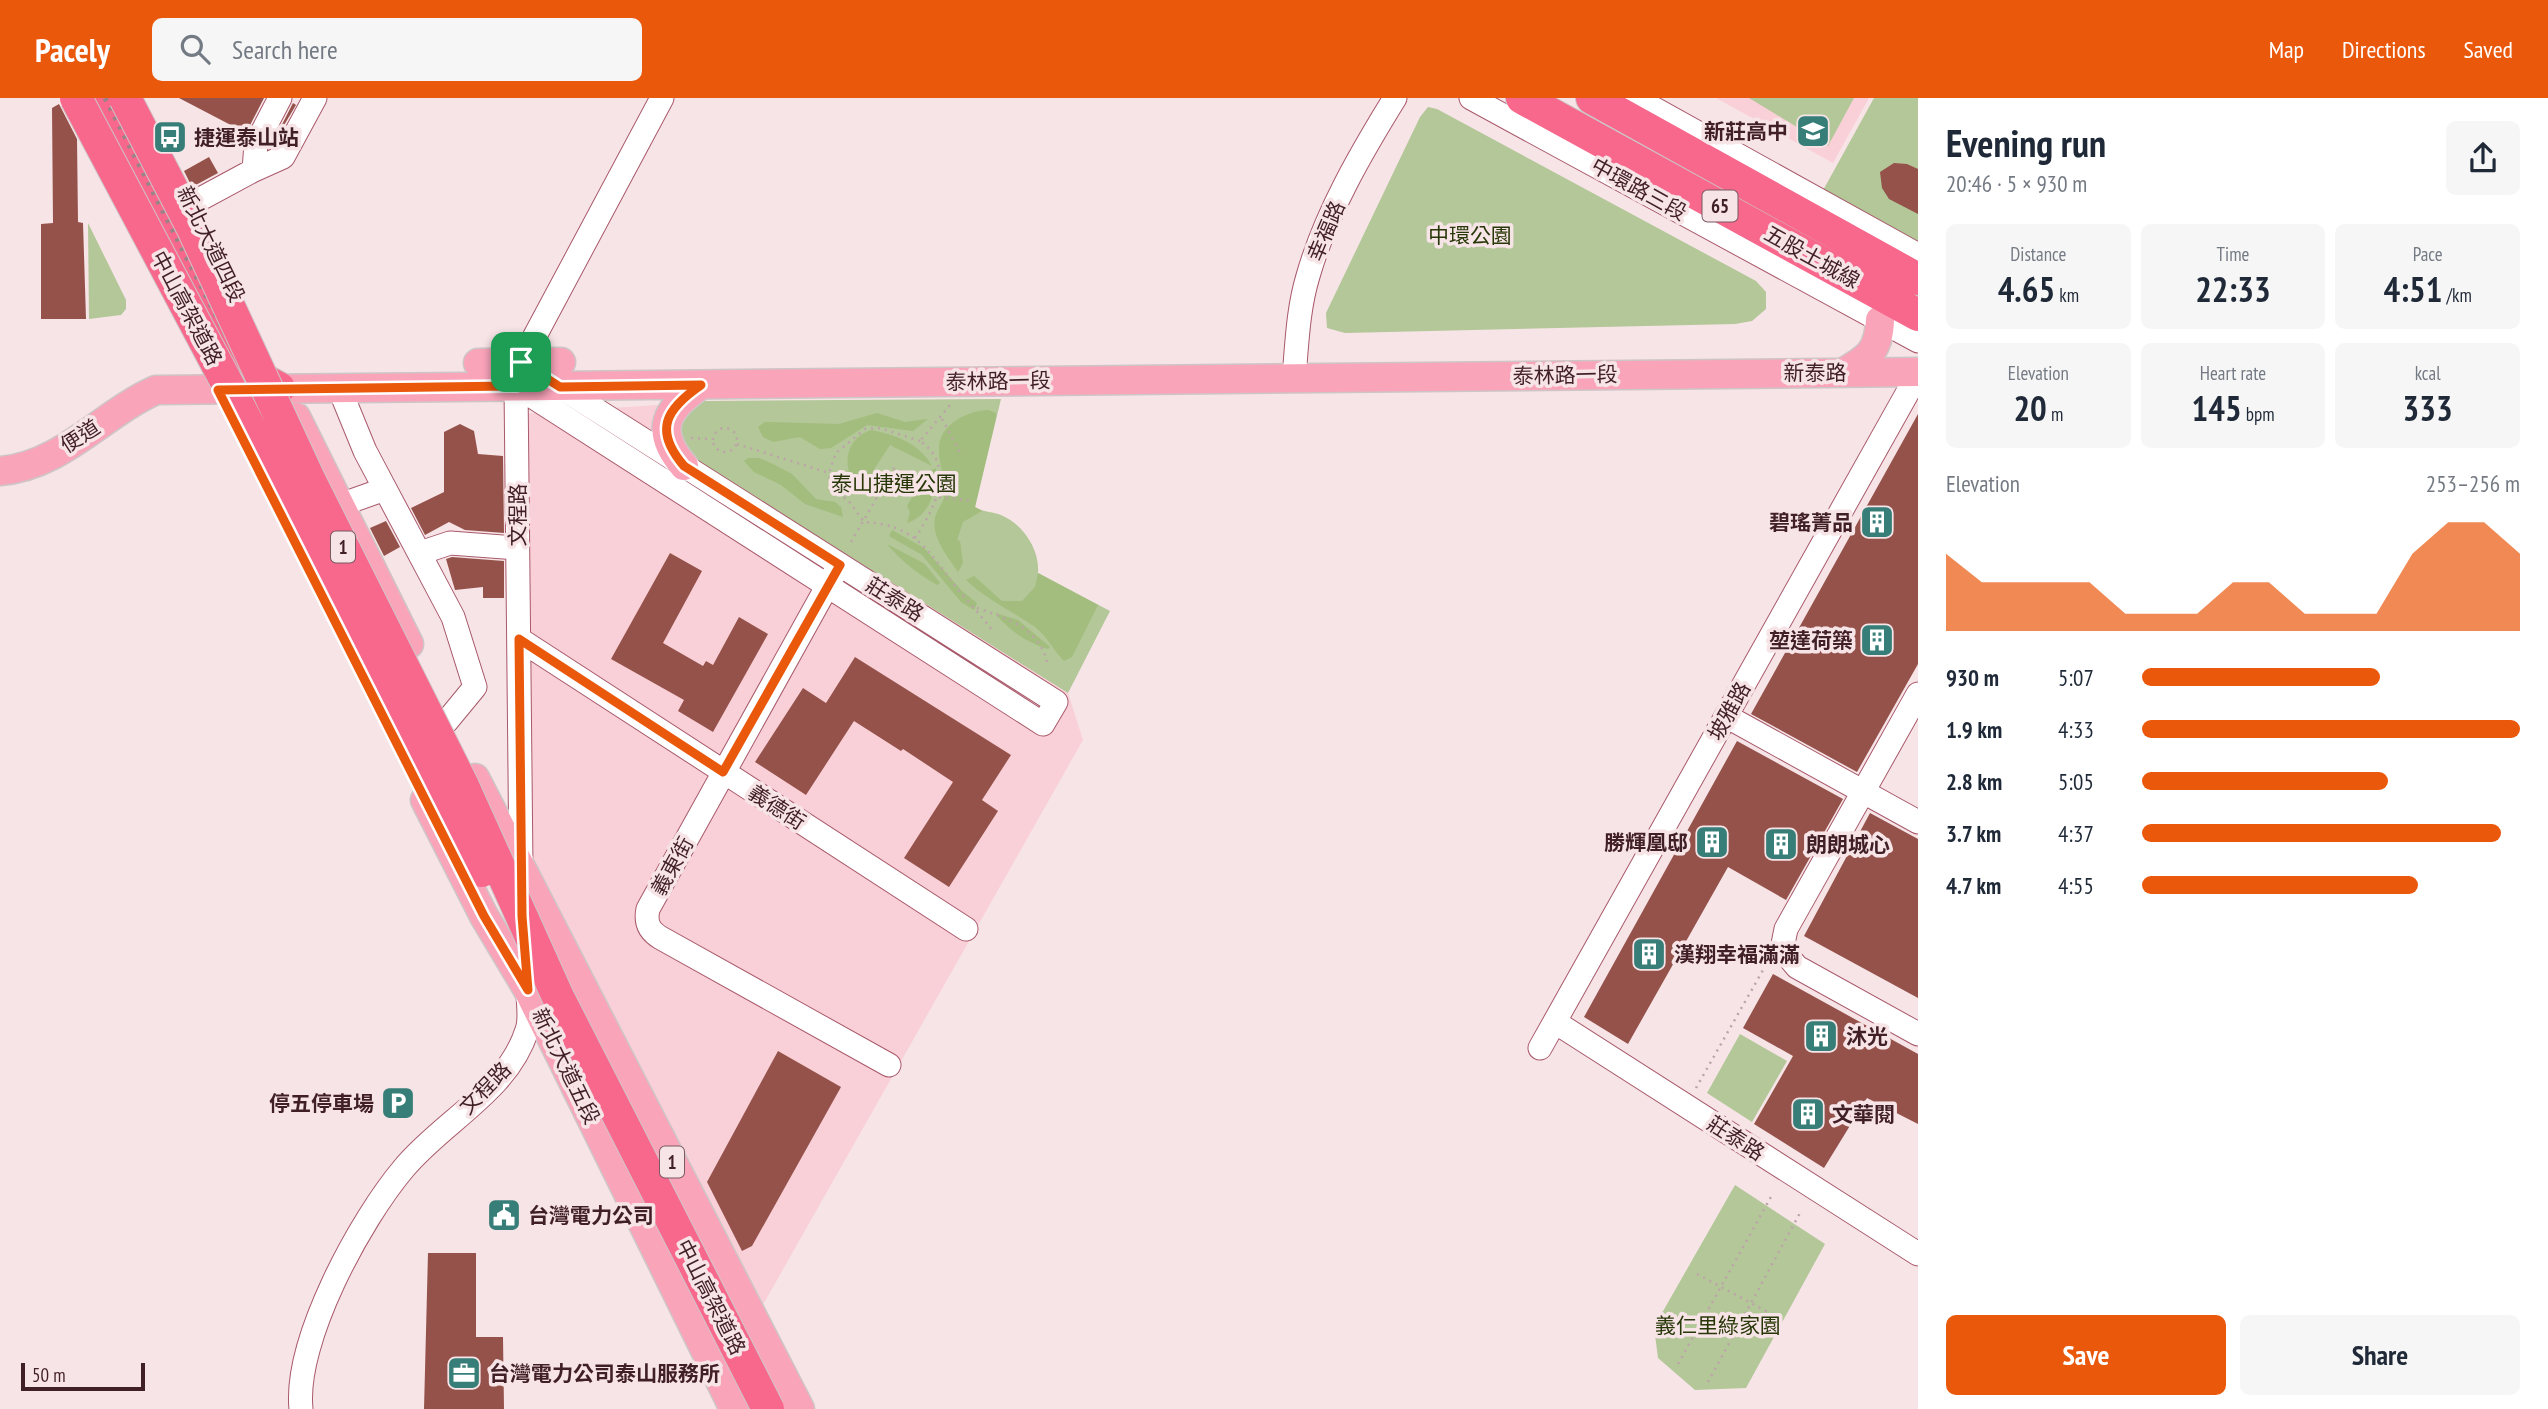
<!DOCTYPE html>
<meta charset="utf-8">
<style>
:root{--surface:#fff;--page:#f6f6f7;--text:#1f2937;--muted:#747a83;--accent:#ea580c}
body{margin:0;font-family:"PT Sans Narrow","Noto Sans TC",sans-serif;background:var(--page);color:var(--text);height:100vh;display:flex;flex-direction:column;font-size:26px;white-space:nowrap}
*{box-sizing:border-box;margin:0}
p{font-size:23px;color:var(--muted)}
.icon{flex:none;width:38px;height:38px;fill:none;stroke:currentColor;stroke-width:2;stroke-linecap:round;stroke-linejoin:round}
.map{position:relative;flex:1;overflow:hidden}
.drawer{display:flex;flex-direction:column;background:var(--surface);width:630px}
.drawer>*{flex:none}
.scale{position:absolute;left:21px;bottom:18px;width:124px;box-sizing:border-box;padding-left:7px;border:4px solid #411f27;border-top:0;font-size:19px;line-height:24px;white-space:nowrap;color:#411f27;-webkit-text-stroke:5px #f7e4e7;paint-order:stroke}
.pin{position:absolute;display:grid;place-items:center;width:60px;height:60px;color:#fff;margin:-30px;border-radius:14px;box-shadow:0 4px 10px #0006}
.round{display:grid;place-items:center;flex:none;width:74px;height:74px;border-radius:10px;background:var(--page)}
.summary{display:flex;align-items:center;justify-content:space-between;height:119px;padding:0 28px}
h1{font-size:38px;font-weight:600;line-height:52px}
.figures{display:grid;grid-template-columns:repeat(3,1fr);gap:10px;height:119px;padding:7px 28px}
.figures div{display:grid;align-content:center;border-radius:10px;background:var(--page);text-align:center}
.figures b{font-size:35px;font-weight:600}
.figures small{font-size:19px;font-weight:400}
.figures p{font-size:19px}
.chart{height:196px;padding:14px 28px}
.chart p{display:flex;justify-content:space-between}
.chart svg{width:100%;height:126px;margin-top:7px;fill:var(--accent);opacity:.7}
.action{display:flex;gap:14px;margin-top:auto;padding:14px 28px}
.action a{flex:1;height:80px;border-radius:10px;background:var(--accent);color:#fff;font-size:28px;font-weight:600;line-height:80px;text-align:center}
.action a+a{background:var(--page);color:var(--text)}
ul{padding:0 28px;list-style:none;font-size:23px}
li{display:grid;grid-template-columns:112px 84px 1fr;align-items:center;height:52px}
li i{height:18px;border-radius:9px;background:var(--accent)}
header{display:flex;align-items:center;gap:42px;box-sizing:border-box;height:98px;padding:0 35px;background:var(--accent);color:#fff}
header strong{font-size:33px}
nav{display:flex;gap:38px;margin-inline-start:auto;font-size:24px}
.search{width:490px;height:63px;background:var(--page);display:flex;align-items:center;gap:18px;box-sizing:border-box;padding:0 24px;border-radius:10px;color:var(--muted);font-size:26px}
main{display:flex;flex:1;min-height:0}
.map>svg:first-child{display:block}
</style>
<header>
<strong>Pacely</strong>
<div class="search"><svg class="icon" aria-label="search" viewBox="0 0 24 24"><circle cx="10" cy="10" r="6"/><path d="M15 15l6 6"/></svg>Search here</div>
<nav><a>Map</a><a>Directions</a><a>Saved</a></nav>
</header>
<main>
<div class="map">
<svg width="1918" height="1311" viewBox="0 0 1918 1311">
<rect width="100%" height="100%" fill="#f7e4e7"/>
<path fill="#f9d0d7" d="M1716 0H1869L1833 65Z
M688 305 686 356 1068 595 1083 642 760 1212 508 724 504 317Z"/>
<path fill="#b3c798" d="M1749 0H1854L1828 48Z
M1874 0H1918V152L1821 96Z
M1428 9 1437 11 1756 183 1766 194V211L1752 223 1735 226 1345 235 1327 230 1326 215 1420 19Z
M88 125 126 202V211L121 217 89 221Z
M1001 301 975 409C983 414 993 414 1001 417 1023 426 1040 452 1038 475L1110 513 1068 595 686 356 677 316 703 303Z
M1740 936 1787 963 1752 1024 1707 995Z
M1735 1087 1825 1146 1746 1290 1695 1292 1658 1260 1654 1229Z"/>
<path fill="#a2bd7d" d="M988 312 996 315V320L975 409 982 413 963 424 957 442 960 443 963 465 958 474C948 459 931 439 935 420 937 411 944 405 945 395 945 380 939 366 939 352 938 327 967 313 988 312Z
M877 315 905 324 928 321 913 333 867 327 831 350 820 351 800 339 773 344 763 339 758 329 765 324 839 326Z
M871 332C896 337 919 345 932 368L890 347 869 379 860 381 850 377C843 356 851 339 871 332Z
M748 360H759L775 367 792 376 816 401 835 404 841 409 843 419 805 406 781 387 754 374 744 363Z
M936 370C935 394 932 416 907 425L910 414 907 408 926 375Z
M892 432 924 450 962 493 977 505 974 512 961 504 922 457 889 438Z
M887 446 925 466 940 485 937 487C918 476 901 463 887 446Z
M1038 475 1098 507 1072 559 1064 563C1053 552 1048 539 1035 529 1012 513 986 501 966 482L974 478 1002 503H1022L1035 489Z
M995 515 1018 522 1050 549 1048 551C1028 545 1008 532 995 515Z"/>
<path fill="#95524b" d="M179 0H264L246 35Z
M293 5 296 7 271 49V48Z
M59 6 77 41 78 124 83 125 86 221H41V126L53 125 52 10Z
M209 59 218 75 192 89 184 73Z
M1894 65 1907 66 1918 71V116L1889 101 1882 90 1880 74Z
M1918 316V566L1857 674 1751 616Z
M460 326 474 333 478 356 503 358 504 435 465 432 449 424 425 437 411 410 444 394V334Z
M386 423 400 449 384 458 370 430Z
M670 455 702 473 663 545 703 568 706 563 713 567 739 519 768 536 713 634 678 613 684 602 611 561Z
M452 459 504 463V500H483V489L455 492 446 461Z
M855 559 1011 657 982 702 998 713 949 789 904 760 953 684 903 651 901 653 854 623 806 697 755 664 803 590 826 605Z
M1737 643 1843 701 1786 802 1728 769 1628 946 1584 919Z
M1870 715 1918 741V900L1804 838Z
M1773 876 1918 956V1026L1867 1000 1824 1070 1754 1026 1793 958 1743 930Z
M778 953 841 989 752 1148 742 1153 707 1084Z
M428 1155H476V1239H503L504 1311H424Z"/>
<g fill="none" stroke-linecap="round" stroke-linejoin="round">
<g stroke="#a8596a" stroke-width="25">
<path id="minor" d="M1471 0 1918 243
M1635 0 1918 157
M254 72 283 59 315 0
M191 106 254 72 256 46 280 0
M1294 279C1297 245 1298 211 1308 178 1326 115 1361 55 1395 0
M516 288 1043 626 1056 604 554 285
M340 292 365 353 453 519 475 589 447 623
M340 407 385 391
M420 455 450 445 517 450
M834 476 648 811C645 825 649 833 661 840L889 967
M519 541 966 831
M1918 596 1786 831 1782 851 1797 869 1918 936
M1726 618 1918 724
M521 769 516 288 521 264 662 0
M1555 924 1918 1156
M1540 950 1918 276
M301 1311C294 1243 360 1122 404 1070 443 1023 508 993 527 932 531 921 528 906 528 895"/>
</g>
<g stroke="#cec5c7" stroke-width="31">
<path id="major" d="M478 265 561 264
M1844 274C1868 260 1879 253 1880 222
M296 319 409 546
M684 368C653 332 666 311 701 287
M0 373C62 368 102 316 156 292L1918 274
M475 680 800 1311
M425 702 484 818 528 892 734 1311"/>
</g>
<g stroke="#cec5c7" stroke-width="34">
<path id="highway" d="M99 0 236 267 279 290
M1522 0 1918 217
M1592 0 1918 181"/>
</g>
<path stroke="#bca4a9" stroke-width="2.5" stroke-dasharray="2 5" stroke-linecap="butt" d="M942 321 962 358
M713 342a12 12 0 1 1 24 0a12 12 0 1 1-24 0Z
M691 340 712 341
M920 343 880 330 865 331 836 355 829 375 832 392 848 402 864 424C915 427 927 451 956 489 968 504 982 518 994 535
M737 346 829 375
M939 399 973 403
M915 440C934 412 957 368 920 343L950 307
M851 444 896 367
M977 510C1009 521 1042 531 1048 569
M1696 990 1767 865
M1697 1176 1777 1219
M1678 1266 1772 1097
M1708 1284 1800 1115"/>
<use href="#minor" stroke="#fff" stroke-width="23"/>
<use href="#major" stroke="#faa4ba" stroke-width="28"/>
<use href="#highway" stroke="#f7688c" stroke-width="32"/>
<path stroke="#9c8287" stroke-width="5" stroke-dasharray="3.5 7" stroke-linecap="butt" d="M105 0 774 1311"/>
<g stroke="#cec5c7" stroke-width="34" stroke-linecap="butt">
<path id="highway-bridge" d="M76 0 228 287 440 701 482 773
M125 0 193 131 309 381 463 688 558 899 768 1311"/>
</g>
<use href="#highway-bridge" stroke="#f7688c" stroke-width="32"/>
</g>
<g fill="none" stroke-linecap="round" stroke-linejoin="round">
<g stroke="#fff" stroke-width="14">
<path id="route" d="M521 264 560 289 701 287C666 311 653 332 684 368L840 467 723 674 519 541 522 818 528 892 484 818 218 292 516 288Z"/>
</g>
<use href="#route" stroke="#ea580c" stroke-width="9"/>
</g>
<defs>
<g id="school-square" transform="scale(1.75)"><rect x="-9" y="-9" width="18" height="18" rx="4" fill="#367e77" stroke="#f7e4e7"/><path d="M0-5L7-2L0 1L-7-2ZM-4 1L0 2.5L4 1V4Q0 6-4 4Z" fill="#fff"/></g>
<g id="bus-square" transform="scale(1.75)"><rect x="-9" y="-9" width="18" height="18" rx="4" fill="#367e77" stroke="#f7e4e7"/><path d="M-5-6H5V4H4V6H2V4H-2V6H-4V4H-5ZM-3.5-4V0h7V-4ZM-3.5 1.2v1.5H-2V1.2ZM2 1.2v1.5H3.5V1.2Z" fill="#fff"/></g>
<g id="building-square" transform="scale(1.75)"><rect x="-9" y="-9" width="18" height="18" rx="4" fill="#367e77" stroke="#f7e4e7"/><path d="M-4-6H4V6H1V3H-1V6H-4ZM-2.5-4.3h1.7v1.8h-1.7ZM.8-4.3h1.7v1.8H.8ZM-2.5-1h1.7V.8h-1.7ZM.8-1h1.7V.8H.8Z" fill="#fff"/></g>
<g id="parking-square" transform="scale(1.75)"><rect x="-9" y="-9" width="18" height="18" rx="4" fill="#367e77" stroke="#f7e4e7"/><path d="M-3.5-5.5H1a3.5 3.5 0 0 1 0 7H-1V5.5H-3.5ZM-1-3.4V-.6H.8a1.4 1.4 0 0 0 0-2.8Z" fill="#fff"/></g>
<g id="civic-square" transform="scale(1.75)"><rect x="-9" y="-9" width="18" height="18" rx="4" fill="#367e77" stroke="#f7e4e7"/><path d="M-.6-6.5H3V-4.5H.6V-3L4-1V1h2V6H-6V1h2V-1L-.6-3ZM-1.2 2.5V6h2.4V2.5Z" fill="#fff"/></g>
<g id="office-square" transform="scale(1.75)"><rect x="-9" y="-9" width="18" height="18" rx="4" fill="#367e77" stroke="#f7e4e7"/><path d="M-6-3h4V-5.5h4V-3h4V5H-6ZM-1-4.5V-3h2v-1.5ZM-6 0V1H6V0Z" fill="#fff"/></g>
</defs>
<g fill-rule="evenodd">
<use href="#school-square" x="1813" y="33"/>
<use href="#bus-square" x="170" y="39"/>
<use href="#building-square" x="1877" y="424"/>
<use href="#building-square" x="1877" y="542"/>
<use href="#building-square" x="1712" y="744"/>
<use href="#building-square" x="1781" y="746"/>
<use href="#building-square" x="1649" y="856"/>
<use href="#building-square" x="1821" y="938"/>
<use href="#parking-square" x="398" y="1005"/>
<use href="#building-square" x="1808" y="1016"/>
<use href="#civic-square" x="504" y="1117"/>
<use href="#office-square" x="464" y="1275"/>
</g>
<g text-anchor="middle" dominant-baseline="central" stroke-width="7" stroke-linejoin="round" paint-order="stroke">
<g fill="#f7e4e7" stroke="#785a61" stroke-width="2">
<rect x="1702.5" y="92.5" width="35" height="31" rx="5"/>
<rect x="331" y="433.5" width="24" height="31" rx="5"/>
<rect x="660" y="1048.5" width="24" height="31" rx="5"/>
</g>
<g font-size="19" font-weight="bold" fill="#411f27">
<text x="1720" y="108">65</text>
<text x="343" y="449">1</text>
<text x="672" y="1064">1</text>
</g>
<g font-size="21" font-weight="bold" fill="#411f27" stroke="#f7e4e7" text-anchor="start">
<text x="1788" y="33" text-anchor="end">新莊高中</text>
<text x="194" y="39">捷運泰山站</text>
<text x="1853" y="424" text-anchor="end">碧瑤菁品</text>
<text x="1853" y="542" text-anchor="end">堃達荷築</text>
<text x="1688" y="744" text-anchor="end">勝輝凰邸</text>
<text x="1806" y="746">朗朗城心</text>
<text x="1674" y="856">漢翔幸福滿滿</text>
<text x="1846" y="938">沐光</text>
<text x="374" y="1005" text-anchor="end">停五停車場</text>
<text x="1832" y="1016">文華閱</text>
<text x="528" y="1117">台灣電力公司</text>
<text x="489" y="1275">台灣電力公司泰山服務所</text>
</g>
<g font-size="21" fill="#411f27" stroke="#f7e4e7">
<text transform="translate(1639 91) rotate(29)">中環路三段</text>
<text transform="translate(1326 133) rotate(-67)">幸福路</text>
<text transform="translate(211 146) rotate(64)">新北大道四段</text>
<text transform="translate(1812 159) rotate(29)">五股土城線</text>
<text transform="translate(187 210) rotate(62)">中山高架道路</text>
<text x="1815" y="274">新泰路</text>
<text transform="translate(1565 277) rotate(-1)">泰林路一段</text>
<text transform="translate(998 283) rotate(-1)">泰林路一段</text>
<text transform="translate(80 338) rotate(-33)">便道</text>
<text transform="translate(517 417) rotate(-90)">文程路</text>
<text transform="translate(895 501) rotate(32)">莊泰路</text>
<text transform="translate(1729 613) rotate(-61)">坡雅路</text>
<text transform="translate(777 709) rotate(33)">義德街</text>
<text transform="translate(672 768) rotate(-61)">義東街</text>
<text transform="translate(566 968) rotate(64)">新北大道五段</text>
<text transform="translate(485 990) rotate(-46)">文程路</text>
<text transform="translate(1736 1040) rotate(33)">莊泰路</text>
<text transform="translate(711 1199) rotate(63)">中山高架道路</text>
</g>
<g font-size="21" fill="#273707" stroke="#f7e4e7">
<text x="1470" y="137">中環公園</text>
<text x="894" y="385">泰山捷運公園</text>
<text x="1718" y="1227">義仁里綠家園</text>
</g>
</g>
</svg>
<div class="scale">50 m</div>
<div class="pin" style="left:521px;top:264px;background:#1e9e55"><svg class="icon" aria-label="arrive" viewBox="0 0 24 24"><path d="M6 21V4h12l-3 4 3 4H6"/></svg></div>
</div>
<section class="drawer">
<div class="summary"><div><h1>Evening run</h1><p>20:46 · 5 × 930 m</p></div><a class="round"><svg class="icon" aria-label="share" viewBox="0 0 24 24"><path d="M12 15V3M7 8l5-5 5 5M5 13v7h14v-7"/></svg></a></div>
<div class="figures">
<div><p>Distance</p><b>4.65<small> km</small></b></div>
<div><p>Time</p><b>22:33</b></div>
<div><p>Pace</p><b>4:51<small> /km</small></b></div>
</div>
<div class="figures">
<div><p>Elevation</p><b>20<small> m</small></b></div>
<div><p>Heart rate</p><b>145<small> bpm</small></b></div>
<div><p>kcal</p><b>333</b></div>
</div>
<div class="chart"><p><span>Elevation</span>253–256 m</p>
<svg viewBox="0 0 160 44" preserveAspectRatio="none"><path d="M0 44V17L10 27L20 27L30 27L40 27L50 38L60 38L70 38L80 27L90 27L100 38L110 38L120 38L130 17L140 6L150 6L160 17V44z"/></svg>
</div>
<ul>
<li><b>930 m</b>5:07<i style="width:63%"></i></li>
<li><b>1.9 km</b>4:33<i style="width:100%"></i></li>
<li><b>2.8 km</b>5:05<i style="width:65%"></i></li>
<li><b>3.7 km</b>4:37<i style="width:95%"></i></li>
<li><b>4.7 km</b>4:55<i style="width:73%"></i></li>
</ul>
<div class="action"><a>Save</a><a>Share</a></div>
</section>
</main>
